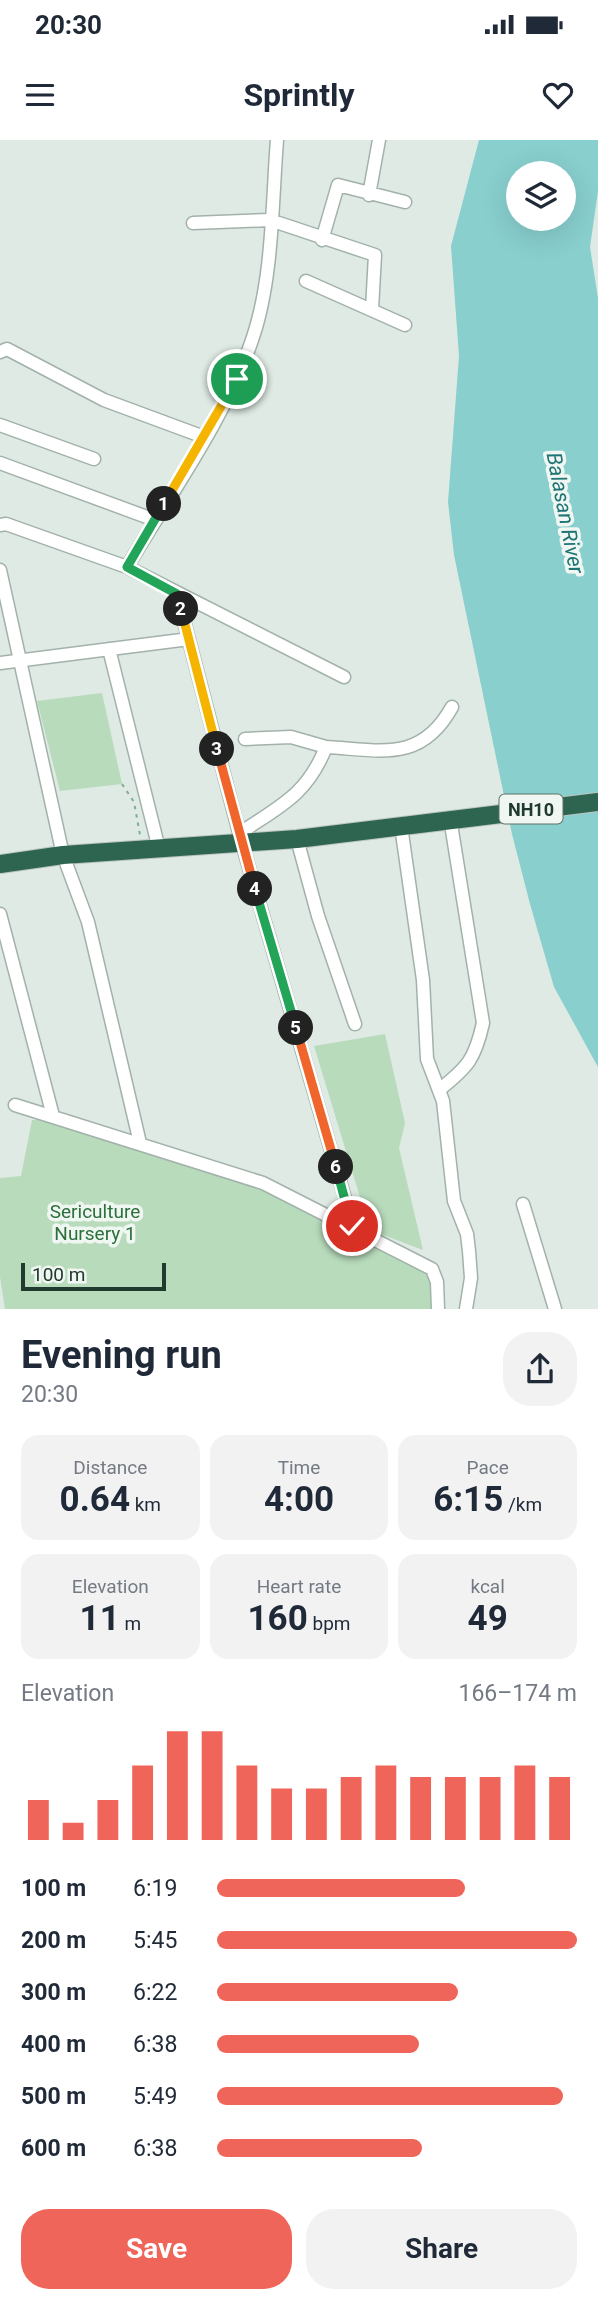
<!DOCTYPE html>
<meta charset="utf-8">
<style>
:root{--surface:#fff;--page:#f2f2f3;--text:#1f2937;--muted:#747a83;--accent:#ef6559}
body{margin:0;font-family:Roboto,sans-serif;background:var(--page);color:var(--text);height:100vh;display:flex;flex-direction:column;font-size:26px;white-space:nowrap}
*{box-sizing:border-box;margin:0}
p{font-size:23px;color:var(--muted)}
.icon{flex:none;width:38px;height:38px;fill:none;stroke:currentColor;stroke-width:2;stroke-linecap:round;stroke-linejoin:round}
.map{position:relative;height:1169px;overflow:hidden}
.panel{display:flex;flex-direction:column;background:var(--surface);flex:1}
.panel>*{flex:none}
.tools{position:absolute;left:506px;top:21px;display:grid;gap:14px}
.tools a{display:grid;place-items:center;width:70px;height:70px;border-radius:50%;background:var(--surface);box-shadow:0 7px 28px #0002;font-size:35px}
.scale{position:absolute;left:21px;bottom:18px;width:145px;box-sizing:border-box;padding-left:7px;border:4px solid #213a2f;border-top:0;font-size:19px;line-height:24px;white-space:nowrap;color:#213a2f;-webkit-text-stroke:5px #f0f7f2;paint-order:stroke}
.pin{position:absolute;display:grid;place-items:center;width:60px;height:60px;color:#fff;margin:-30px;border:4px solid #fff;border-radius:50%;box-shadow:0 2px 7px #0007}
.km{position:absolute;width:35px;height:35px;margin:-18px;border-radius:50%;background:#222;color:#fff;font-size:19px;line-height:35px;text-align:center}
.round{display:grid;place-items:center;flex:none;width:74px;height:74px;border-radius:28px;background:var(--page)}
.overview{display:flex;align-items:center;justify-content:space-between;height:119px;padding:0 21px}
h1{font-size:38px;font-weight:700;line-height:52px}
.figures{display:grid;grid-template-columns:repeat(3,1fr);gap:10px;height:119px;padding:7px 21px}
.figures div{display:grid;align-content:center;border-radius:18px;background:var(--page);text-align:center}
.figures b{font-size:35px;font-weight:700}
.figures small{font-size:19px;font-weight:400}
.figures p{font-size:19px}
.chart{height:196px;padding:14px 21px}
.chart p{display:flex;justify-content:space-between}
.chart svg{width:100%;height:126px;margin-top:7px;stroke:var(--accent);stroke-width:6}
.button{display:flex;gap:14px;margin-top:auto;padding:14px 21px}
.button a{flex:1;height:80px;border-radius:28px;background:var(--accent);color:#fff;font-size:28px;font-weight:700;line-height:80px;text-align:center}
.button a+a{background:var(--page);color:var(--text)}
ul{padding:0 21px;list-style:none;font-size:23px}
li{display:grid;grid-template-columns:112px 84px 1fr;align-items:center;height:52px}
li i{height:18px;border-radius:9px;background:var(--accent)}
.status{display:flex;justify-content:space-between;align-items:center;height:49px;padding:0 35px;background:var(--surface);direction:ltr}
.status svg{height:19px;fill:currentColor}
header{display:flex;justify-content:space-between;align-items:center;height:91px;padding:0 21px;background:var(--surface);font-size:32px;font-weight:700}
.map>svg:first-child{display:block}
</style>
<div class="status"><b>20:30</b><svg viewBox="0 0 49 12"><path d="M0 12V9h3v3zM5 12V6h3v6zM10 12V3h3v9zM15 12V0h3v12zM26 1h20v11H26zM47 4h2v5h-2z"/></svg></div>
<header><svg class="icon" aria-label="menu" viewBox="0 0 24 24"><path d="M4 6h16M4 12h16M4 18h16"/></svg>Sprintly<svg class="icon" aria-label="heart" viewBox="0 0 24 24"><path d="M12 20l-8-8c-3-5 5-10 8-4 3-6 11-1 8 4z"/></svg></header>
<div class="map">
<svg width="598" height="1169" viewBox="0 0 598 1169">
<rect width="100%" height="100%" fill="#dfeae4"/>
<path fill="#b8dbbc" d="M102 553 122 644 60 651 37 561Z
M385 894 405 983 399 1008 423 1110 370 1090 314 906Z
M51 979 258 1044 430 1130 435 1169H5L0 1137V1038L21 1036 32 980Z"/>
<path fill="#88cfce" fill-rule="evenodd" d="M479 0H598V51L590 107 598 158V927L554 847 530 764 512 694 454 415 448 362 459 216 451 106ZM518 33H564V79H518Z"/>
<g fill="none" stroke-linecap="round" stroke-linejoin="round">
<g stroke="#a2b2aa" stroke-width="15">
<path id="minor" d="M369 55 379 0
M193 83 270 80 375 115 372 169
M322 100 338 45 405 62
M306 141 405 185
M0 212 7 209 104 260 204 297
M0 285 94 319
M0 323 155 380
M0 385 6 384 127 427 344 537
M127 427C169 356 228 274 253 197 273 138 272 62 277 0
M0 430 63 715 88 782 140 1003
M177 454 241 700 353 1086
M109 509 159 709
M0 523 189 499
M245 599 291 597 326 607
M401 686 423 840 427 919 443 961 454 1061 467 1094 469 1111 471 1138 466 1169
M240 693C280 666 307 655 326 607 381 610 421 623 452 567
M297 699 318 776 355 884
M0 774 53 976
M439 950C468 927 475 919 483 883L450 678
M15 965 263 1043 432 1129 437 1142 438 1169
M523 1064 555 1169"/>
</g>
<g stroke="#bcc4c1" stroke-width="20">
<path id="highway" d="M0 724 63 715 297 699 598 662"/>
</g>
<path stroke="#80ad98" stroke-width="2" stroke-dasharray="3.5 5" stroke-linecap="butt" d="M122 644 134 662 140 695"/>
<use href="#minor" stroke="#fff" stroke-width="12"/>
<use href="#highway" stroke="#2d6550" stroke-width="18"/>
</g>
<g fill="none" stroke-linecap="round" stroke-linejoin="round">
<g stroke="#fff" stroke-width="14">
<path id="split-1" d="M164 364 237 239"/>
</g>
<g stroke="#fff" stroke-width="14">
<path id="split-2" d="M164 364 127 427 177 454 181 469"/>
</g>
<g stroke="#fff" stroke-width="14">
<path id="split-3" d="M181 469 217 609"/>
</g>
<g stroke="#fff" stroke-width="14">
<path id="split-4" d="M217 609 255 749"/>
</g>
<g stroke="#fff" stroke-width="14">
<path id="split-5" d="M255 749 296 888"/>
</g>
<g stroke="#fff" stroke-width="14">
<path id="split-6" d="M296 888 336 1027"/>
</g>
<g stroke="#fff" stroke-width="14">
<path id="split-7" d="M336 1027 352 1086"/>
</g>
<use href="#split-1" stroke="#f5b400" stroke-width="9"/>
<use href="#split-2" stroke="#22a559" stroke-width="9"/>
<use href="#split-3" stroke="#f5b400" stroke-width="9"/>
<use href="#split-4" stroke="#f0652b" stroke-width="9"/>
<use href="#split-5" stroke="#22a559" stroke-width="9"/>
<use href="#split-6" stroke="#f0652b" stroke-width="9"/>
<use href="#split-7" stroke="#22a559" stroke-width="9"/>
</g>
<g text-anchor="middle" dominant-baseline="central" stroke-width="7" stroke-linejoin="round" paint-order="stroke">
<rect fill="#f0f7f2" stroke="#5f736a" stroke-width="2" x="499.5" y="654.5" width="63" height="29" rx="5"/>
<g font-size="18" font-weight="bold" fill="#213a2f">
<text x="531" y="669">NH10</text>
</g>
<g font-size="19" fill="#2c703b" stroke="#f0f7f2">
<text x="95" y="1071">Sericulture<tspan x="95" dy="22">Nursery 1</tspan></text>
</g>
<g font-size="21" font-style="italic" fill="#1d7474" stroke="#f0f7f2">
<text transform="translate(565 373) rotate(79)">Balasan River</text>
</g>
</g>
</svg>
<div class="tools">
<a><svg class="icon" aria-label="layers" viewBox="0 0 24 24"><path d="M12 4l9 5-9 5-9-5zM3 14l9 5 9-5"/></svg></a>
</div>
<div class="scale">100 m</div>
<div class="pin" style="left:237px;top:239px;background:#1e9e55"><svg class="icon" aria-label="arrive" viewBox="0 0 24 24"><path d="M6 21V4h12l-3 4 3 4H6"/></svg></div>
<div class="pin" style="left:352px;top:1086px;background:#d93025"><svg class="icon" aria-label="check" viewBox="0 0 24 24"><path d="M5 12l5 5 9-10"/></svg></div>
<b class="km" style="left:164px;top:364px">1</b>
<b class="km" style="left:181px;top:469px">2</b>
<b class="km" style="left:217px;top:609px">3</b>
<b class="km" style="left:255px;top:749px">4</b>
<b class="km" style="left:296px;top:888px">5</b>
<b class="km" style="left:336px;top:1027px">6</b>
</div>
<section class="panel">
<div class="overview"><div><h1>Evening run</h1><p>20:30</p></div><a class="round"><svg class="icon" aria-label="share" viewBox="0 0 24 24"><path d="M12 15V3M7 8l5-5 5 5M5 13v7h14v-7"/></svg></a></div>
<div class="figures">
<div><p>Distance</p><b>0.64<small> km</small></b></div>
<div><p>Time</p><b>4:00</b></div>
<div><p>Pace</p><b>6:15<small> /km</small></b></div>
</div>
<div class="figures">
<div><p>Elevation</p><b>11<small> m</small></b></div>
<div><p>Heart rate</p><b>160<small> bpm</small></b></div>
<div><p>kcal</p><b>49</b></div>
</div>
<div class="chart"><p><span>Elevation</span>166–174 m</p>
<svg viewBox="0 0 160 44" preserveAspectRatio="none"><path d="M5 44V30M15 44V38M25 44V30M35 44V18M45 44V6M55 44V6M65 44V18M75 44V26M85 44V26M95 44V22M105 44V18M115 44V22M125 44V22M135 44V22M145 44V18M155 44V22"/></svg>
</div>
<ul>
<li><b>100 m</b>6:19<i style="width:69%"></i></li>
<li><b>200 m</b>5:45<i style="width:100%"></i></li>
<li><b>300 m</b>6:22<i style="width:67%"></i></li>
<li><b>400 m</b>6:38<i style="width:56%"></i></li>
<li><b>500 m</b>5:49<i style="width:96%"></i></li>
<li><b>600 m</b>6:38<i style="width:57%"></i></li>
</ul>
<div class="button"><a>Save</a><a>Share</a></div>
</section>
